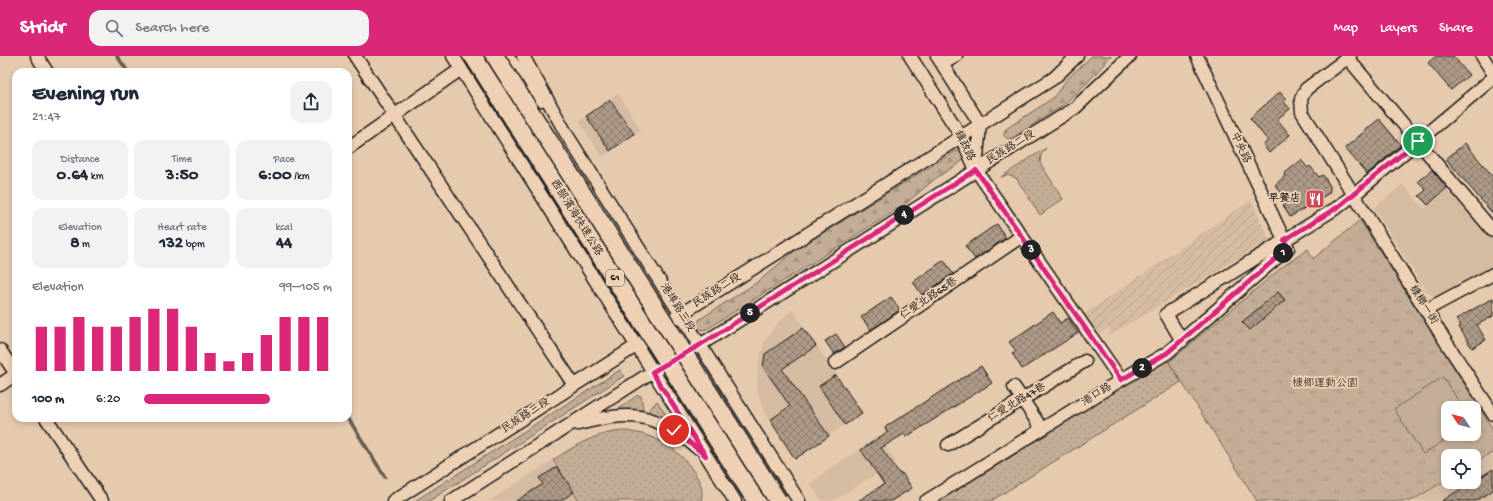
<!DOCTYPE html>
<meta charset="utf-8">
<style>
:root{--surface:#fff;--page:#f2f2f3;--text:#1f2937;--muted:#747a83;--accent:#db2777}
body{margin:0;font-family:"Gochi Hand","LXGW WenKai TC",sans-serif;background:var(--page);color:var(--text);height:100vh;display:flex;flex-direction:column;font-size:15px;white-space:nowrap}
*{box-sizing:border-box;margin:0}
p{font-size:13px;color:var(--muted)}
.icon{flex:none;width:22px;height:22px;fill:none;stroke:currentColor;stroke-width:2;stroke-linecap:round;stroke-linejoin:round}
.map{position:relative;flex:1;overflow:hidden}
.panel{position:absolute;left:12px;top:12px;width:340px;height:354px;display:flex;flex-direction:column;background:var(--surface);border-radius:12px;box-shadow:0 2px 6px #0003}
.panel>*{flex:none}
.needle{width:26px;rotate:306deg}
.tools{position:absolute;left:1441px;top:345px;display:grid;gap:8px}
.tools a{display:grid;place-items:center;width:40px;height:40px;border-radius:8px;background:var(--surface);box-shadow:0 2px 6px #0003;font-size:20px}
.pin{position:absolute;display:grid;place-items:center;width:34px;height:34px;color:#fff;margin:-17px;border:2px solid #fff;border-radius:50%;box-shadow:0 1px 4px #0007}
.km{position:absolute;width:20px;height:20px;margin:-10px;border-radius:50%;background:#222;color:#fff;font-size:11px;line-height:20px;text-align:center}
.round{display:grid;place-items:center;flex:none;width:42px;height:42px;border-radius:12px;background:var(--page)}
.summary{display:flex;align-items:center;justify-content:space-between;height:68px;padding:0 20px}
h1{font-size:22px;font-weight:800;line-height:30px}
.figures{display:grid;grid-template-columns:repeat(3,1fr);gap:6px;height:68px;padding:4px 20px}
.figures div{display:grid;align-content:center;border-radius:10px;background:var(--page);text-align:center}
.figures b{font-size:17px;font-weight:800}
.figures small{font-size:11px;font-weight:400}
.figures p{font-size:11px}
.chart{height:112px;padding:8px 20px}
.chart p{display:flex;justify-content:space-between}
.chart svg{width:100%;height:72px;margin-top:4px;stroke:var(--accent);stroke-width:6}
ul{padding:0 20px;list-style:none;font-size:13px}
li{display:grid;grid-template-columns:64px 48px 1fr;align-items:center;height:30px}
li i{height:10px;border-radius:5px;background:var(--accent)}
header{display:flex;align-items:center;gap:24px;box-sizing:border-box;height:56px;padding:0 20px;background:var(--accent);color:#fff}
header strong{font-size:19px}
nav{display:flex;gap:22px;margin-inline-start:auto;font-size:14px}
.search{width:280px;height:36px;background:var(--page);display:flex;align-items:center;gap:10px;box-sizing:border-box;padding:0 14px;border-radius:12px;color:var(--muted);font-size:15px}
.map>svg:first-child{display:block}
</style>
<header>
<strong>Stridr</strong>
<div class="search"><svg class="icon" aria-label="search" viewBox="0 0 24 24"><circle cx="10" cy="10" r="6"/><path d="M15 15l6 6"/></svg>Search here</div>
<nav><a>Map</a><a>Layers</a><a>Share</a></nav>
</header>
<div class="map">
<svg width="1493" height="445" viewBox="0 0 1493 445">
<defs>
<pattern id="industrial-furrows" width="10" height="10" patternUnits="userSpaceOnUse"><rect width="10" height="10" fill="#d5bba2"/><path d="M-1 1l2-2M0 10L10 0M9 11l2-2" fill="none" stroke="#b6a08b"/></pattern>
<pattern id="grass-dots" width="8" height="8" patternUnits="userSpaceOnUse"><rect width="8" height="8" fill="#c4ad96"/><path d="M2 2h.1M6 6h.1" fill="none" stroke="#a89481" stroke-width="1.8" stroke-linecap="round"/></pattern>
<pattern id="forest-firs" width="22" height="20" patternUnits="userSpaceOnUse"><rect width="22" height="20" fill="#c4ad96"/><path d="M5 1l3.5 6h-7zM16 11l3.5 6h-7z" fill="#a89481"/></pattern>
<pattern id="park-tufts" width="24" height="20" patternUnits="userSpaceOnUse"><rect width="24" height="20" fill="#c4ad96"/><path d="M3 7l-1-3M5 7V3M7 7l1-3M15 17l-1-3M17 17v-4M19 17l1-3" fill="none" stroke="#a89481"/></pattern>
<pattern id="building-cross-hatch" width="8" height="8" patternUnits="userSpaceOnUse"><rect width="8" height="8" fill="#ad9986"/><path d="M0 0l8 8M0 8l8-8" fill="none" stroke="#8c7c6d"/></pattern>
</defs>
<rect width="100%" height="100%" fill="#e6caae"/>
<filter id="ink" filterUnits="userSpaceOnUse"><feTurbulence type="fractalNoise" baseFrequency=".025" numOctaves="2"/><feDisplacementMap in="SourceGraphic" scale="8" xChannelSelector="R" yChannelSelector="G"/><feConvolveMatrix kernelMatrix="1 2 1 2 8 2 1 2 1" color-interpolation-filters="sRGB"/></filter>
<g filter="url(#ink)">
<path fill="#d5bba2" d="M618 37 641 74 602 101 579 65Z
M1403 128 1424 153 1449 132 1493 185V209L1439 241 1433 240 1427 236 1374 152Z
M792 253 862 357 795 403 764 355 758 337 757 329 758 307 765 285 775 270Z
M878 380 896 406 833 445H822L810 427Z
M1493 396V445H1411L1448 423V426H1474V407Z
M553 404 579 445H489Z"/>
<path fill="url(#industrial-furrows)" d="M1251 144 1269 184 1105 282 1110 277V271L1097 279 1083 259Z"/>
<path fill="url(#grass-dots)" stroke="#706459" d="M1046 92 1041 99 1040 107 1063 143 1040 159 1016 122 1007 119 1001 121Z
M1167 303 1181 326 991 445H934Z
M620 314 624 320 429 445H415Z
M638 339 641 340 643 353 642 355 618 353Z
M657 345 668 362 667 363 649 356V354Z
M625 375C655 378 677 391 694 416 700 426 704 433 701 445H579L553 404C576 389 597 376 625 375Z"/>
<path fill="url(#forest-firs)" stroke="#706459" d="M1092 0H1111L1088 26 1062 50 1012 82 1008 83 1004 80V76L1006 73 1053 42 1068 22Z
M958 95 963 98 964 102 961 106 936 122 904 149 707 273 701 274 697 271V267L700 263 759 225 797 193 954 96Z"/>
<path fill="url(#park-tufts)" stroke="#706459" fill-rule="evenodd" d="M1360 164 1493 373V396L1474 407V400H1448V423L1411 445H1257L1169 306 1281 212 1308 193 1313 203ZM1448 352H1474V378H1448Z"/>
<path fill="#c4ad96" stroke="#706459" d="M1443 321 1463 352H1448V378H1454L1423 398 1394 353Z"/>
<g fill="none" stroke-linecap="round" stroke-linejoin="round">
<path stroke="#655b51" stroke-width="3.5" d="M117 0 128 16
M348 362 385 421"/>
</g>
<path fill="url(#building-cross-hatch)" stroke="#1c1c1c" d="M1436 0H1453L1469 19 1451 34 1428 7Z
M1280 36 1286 43 1284 46 1290 53 1277 63 1290 79 1269 97 1263 89 1268 85 1250 62Z
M610 44 634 78 610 95 586 60Z
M1379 63 1401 89 1367 118 1345 92Z
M1465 87 1493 121V158L1446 103Z
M1301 104 1308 112 1310 110 1319 121 1323 119 1330 130V134L1329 137 1290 161 1283 149 1289 145 1275 129 1285 120 1284 118Z
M1432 114 1447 132 1428 149 1419 140 1426 134 1418 125Z
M997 168 1006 182 975 203 965 190Z
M944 204 953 218 922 239 913 226Z
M1278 236 1285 244 1250 274 1242 266Z
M891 241 900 254 871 274 861 261Z
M1493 242V260L1477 269 1486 284 1472 292 1459 271 1461 270 1456 263Z
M1053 256 1060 267 1068 262 1078 277 1022 313 1012 297 1016 295 1009 286Z
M803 272 816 290 782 313 829 380 795 403 770 364 790 350 763 311 765 298Z
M836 278 845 291 834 298 825 285Z
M981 310 992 327 906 381 904 378 881 392 900 418 902 417 912 432 891 445H858L884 428 861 394 887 376 885 371Z
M836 319 862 357 845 369 819 330Z
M557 411 574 436 560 445H516L543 428 539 422Z
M1493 413V434L1476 445H1442L1472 426H1474V425Z"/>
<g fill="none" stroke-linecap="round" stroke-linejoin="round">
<g stroke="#1c1c1c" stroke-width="15">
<path id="minor" d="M37 0 47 16
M355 0 574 329
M453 0 735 445
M507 0 541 44
M523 0 567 79 799 445
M910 0 961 80 976 114 1121 324
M937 0 980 68 976 113
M1346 0 1493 175
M1350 0 1306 33 1301 43 1302 56 1444 283 1493 358
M1482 0 1493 17
M942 8 956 0
M348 92 461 13
M1426 254 1493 218
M1182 285 1166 258 1338 151 1361 133 1493 22
M0 294 16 318
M835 307 1022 180
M0 329 16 318
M1014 331 1042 373
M46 362 102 445
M578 368C630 355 654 355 696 391
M948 389 1085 305
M393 445 636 290 681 258 1054 22 1077 0
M451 445 652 316 700 289 1075 52 1130 0
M926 445 1121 324 1167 297 1288 192 1197 0"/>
</g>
<use href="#minor" stroke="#eed1b4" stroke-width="12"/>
<g stroke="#1c1c1c" stroke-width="20" stroke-linecap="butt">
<path id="highway-bridge" d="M473 0 756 445
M495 0 778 445"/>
</g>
<use href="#highway-bridge" stroke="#eed1b4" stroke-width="17"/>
</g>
</g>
<g fill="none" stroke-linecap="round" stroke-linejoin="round" filter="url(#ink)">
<g stroke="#fff" stroke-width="8">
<path id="route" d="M674 374 706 400 652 316 700 289 976 114 1121 324 1167 297 1288 192 1284 184 1338 151 1418 85"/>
</g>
<use href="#route" stroke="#db2777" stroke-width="5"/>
</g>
<defs>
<g id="restaurant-square" transform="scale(1)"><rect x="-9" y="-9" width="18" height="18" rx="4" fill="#d1495b" stroke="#eed1b4"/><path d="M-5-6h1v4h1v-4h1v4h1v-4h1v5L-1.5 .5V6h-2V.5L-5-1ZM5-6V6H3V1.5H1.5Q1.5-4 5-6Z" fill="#fff"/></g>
</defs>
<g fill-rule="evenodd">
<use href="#restaurant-square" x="1315" y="143"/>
</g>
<g text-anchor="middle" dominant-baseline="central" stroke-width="3.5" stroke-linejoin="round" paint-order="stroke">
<rect fill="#eed1b4" stroke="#5b524a" stroke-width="1" x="606" y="214" width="18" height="16" rx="3"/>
<g font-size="10" font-weight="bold" fill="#1c1c1c">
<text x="615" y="222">61</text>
</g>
<g font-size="11" fill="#1c1c1c" stroke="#eed1b4">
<text transform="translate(964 90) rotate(64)">鎮政路</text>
<text transform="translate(1011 92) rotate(-32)">民族路二段</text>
<text transform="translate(1240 92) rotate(65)">中央路</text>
<text transform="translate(576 162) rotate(58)">西部濱海快速公路</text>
<text transform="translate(717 235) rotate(-32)">民族路二段</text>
<text transform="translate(929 243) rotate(-34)">仁愛北路65巷</text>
<text transform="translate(1423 249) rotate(58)">槺榔一街</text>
<text transform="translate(677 252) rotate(58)">港埠路三段</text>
<text transform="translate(1097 339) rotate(-32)">港口路</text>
<text transform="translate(1017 347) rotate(-31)">仁愛北路47巷</text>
<text transform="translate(526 360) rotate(-33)">民族路三段</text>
</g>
<g font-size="11" font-weight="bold" fill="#1c1c1c" stroke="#eed1b4" text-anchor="end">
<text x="1301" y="143">早餐店</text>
</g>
<g font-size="11" fill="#46403a" stroke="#eed1b4">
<text x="1325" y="328">槺榔運動公園</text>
</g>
</g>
</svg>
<div class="tools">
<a><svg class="needle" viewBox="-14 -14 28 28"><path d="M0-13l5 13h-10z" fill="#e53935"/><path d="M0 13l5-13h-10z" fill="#747a83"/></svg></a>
<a><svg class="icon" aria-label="locate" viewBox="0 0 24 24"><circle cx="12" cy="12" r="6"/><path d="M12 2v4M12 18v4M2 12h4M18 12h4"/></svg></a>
</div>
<div class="pin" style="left:1418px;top:85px;background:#1e9e55"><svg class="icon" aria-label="arrive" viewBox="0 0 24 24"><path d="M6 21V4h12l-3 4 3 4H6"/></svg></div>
<div class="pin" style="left:674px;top:374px;background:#d93025"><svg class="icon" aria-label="check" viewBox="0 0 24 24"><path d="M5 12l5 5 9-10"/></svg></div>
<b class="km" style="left:1283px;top:197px">1</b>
<b class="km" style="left:1142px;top:312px">2</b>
<b class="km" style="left:1031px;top:194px">3</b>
<b class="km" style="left:904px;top:159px">4</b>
<b class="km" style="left:750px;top:257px">5</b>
<section class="panel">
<div class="summary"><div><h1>Evening run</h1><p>21:47</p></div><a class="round"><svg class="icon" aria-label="share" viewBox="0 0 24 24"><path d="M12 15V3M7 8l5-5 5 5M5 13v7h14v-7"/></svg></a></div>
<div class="figures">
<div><p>Distance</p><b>0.64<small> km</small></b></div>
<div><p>Time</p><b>3:50</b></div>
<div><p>Pace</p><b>6:00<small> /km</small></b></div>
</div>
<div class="figures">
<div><p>Elevation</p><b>8<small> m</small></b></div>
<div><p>Heart rate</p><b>132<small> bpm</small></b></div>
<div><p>kcal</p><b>44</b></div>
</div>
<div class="chart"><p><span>Elevation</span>99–105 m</p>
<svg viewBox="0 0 160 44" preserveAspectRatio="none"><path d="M5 44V17M15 44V17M25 44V11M35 44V17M45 44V17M55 44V11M65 44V6M75 44V6M85 44V17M95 44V33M105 44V38M115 44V33M125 44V22M135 44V11M145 44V11M155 44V11"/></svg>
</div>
<ul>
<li><b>100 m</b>6:20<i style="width:67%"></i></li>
</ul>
</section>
</div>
